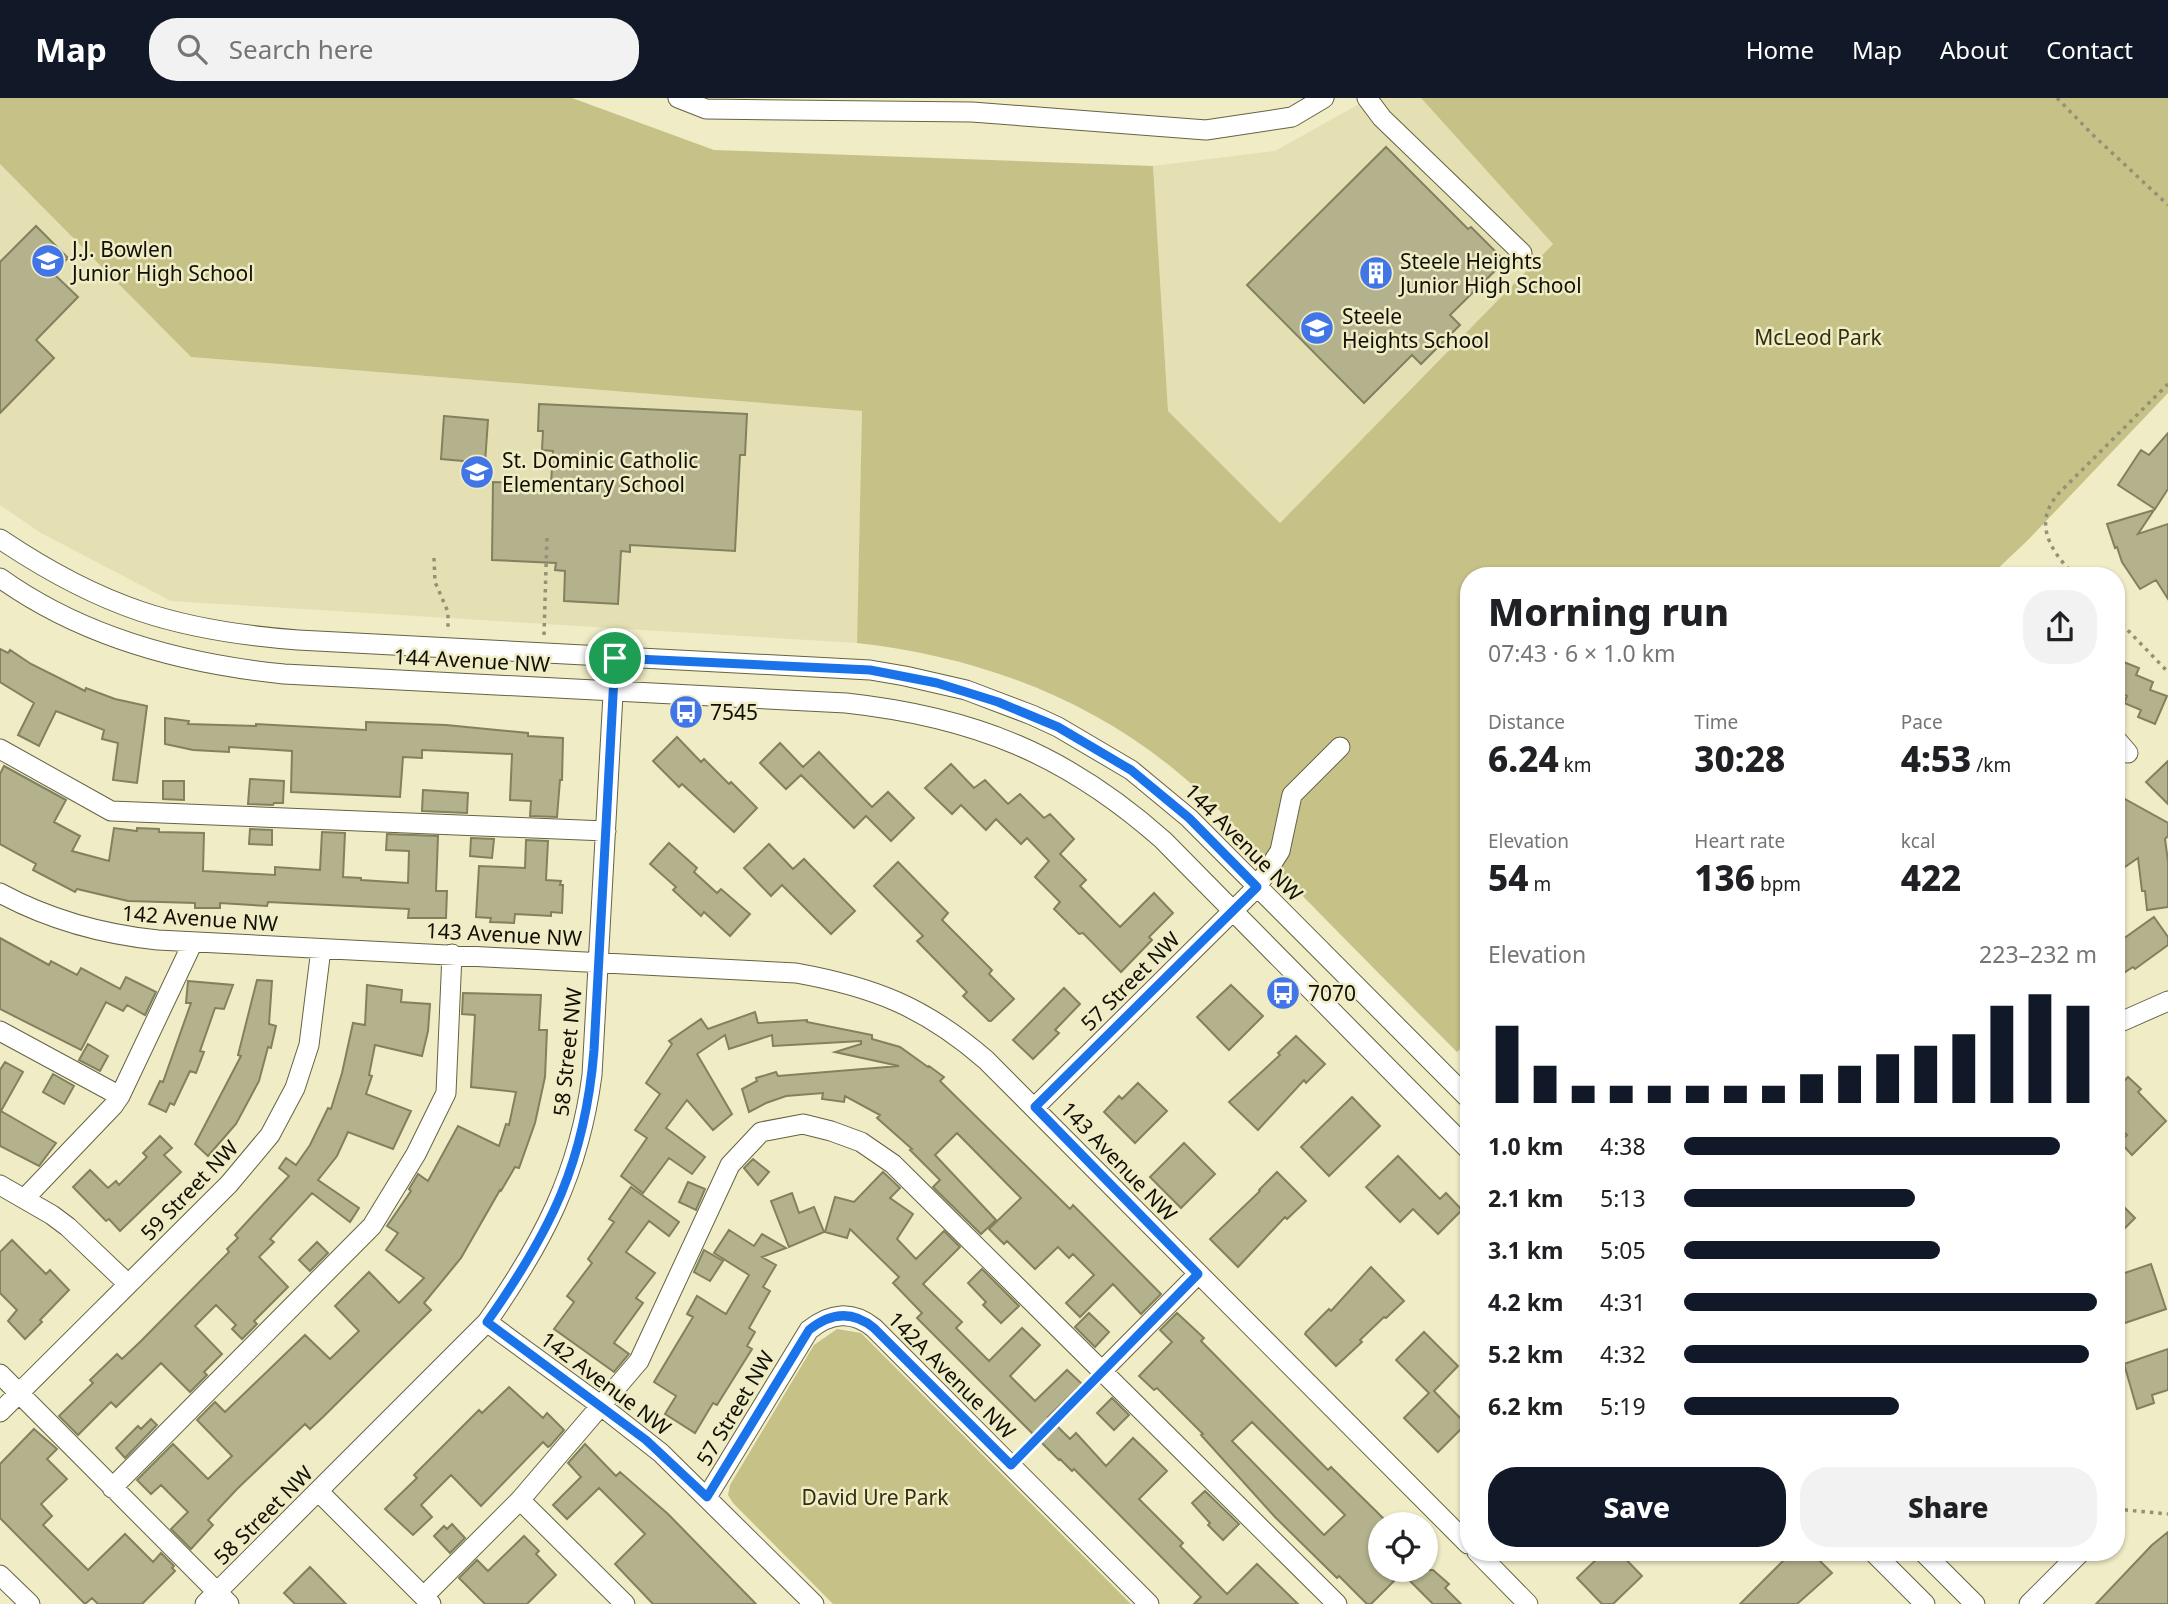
<!DOCTYPE html>
<meta charset="utf-8">
<style>
:root{--surface:#fff;--page:#f2f2f2;--text:#202124;--muted:#757577;--accent:#111827}
body{margin:0;font-family:"Noto Sans",sans-serif;background:var(--page);color:var(--text);height:100vh;display:flex;flex-direction:column;font-size:26px;white-space:nowrap}
*{box-sizing:border-box;margin:0}
p{font-size:23px;color:var(--muted)}
.icon{flex:none;width:38px;height:38px;fill:none;stroke:currentColor;stroke-width:2;stroke-linecap:round;stroke-linejoin:round}
.map{position:relative;flex:1;overflow:hidden}
.side{position:absolute;left:1460px;top:469px;width:665px;height:994px;display:flex;flex-direction:column;background:var(--surface);border-radius:28px;box-shadow:0 2px 5px #0004}
.side>*{flex:none}
.fabs{position:absolute;left:1368px;top:1414px;display:grid;gap:14px}
.fabs a{display:grid;place-items:center;width:70px;height:70px;border-radius:50%;background:var(--surface);box-shadow:0 2px 5px #0004;font-size:35px}
.pin{position:absolute;display:grid;place-items:center;width:60px;height:60px;color:#fff;margin:-30px;border:4px solid #fff;border-radius:50%;box-shadow:0 2px 7px #0007}
.round{display:grid;place-items:center;flex:none;width:74px;height:74px;border-radius:28px;background:var(--page)}
.summary{display:flex;align-items:center;justify-content:space-between;height:119px;padding:0 28px}
h1{font-size:38px;font-weight:800;line-height:52px}
.metrics{display:grid;grid-template-columns:repeat(3,1fr);gap:10px;height:119px;padding:7px 28px}
.metrics div{display:grid;align-content:center}
.metrics b{font-size:35px;font-weight:800}
.metrics small{font-size:19px;font-weight:400}
.metrics p{font-size:19px}
.chart{height:196px;padding:14px 28px}
.chart p{display:flex;justify-content:space-between}
.chart svg{width:100%;height:126px;margin-top:7px;stroke:var(--accent);stroke-width:6}
.button{display:flex;gap:14px;margin-top:auto;padding:14px 28px}
.button a{flex:1;height:80px;border-radius:28px;background:var(--accent);color:#fff;font-size:28px;font-weight:800;line-height:80px;text-align:center}
.button a+a{background:var(--page);color:var(--text)}
ul{padding:0 28px;list-style:none;font-size:23px}
li{display:grid;grid-template-columns:112px 84px 1fr;align-items:center;height:52px}
li i{height:18px;border-radius:9px;background:var(--accent)}
header{display:flex;align-items:center;gap:42px;box-sizing:border-box;height:98px;padding:0 35px;background:var(--accent);color:#fff}
header strong{font-size:33px}
nav{display:flex;gap:38px;margin-inline-start:auto;font-size:24px}
.search{width:490px;height:63px;background:var(--page);display:flex;align-items:center;gap:18px;box-sizing:border-box;padding:0 24px;border-radius:28px;color:var(--muted);font-size:26px}
.map>svg:first-child{display:block}
</style>
<header>
<strong>Map</strong>
<div class="search"><svg class="icon" aria-label="search" viewBox="0 0 24 24"><circle cx="10" cy="10" r="6"/><path d="M15 15l6 6"/></svg>Search here</div>
<nav><a>Home</a><a>Map</a><a>About</a><a>Contact</a></nav>
</header>
<div class="map">
<svg width="2168" height="1506" viewBox="0 0 2168 1506">
<rect width="100%" height="100%" fill="#efecc6"/>
<path fill="#e4e0b3" d="M1370 0H1421L1553 146 1280 425 1168 313 1153 68 1275 53Z
M0 66 191 259 862 313 857 545 171 503 41 435 0 407Z"/>
<path fill="#c6c186" d="M0 0H572L714 52 1153 68 1168 313 1280 425 1553 146 1421 0H2168V295L2029 441 1990 478H1468V944L1457 954C1401 898 1345 841 1290 785 1259 754 1229 720 1197 691 1102 604 983 559 857 545L862 313 191 259 0 66Z
M837 1231 861 1235 1131 1506H833L733 1405 728 1397 730 1387 814 1247Z"/>
<path fill="#b4b18d" stroke="#83805e" stroke-width="2" fill-rule="evenodd" d="M1386 49 1468 131 1471 129 1505 163 1450 217 1460 227 1421 266 1412 257 1364 305 1247 187Z
M36 128 68 160 53 175 78 199 36 242 54 260 0 315V164Z
M539 306 747 316 745 357H740L735 453 630 447V454L621 453 618 506 564 503 565 473 555 472 556 465 492 462 493 384 551 386 553 353 542 352 543 333H538Z
M444 318 488 322 485 365 441 361Z
M2168 335V391L2155 411 2118 387 2141 352 2149 357Z
M2154 412 2138 436 2168 426V501L2156 482 2140 491 2122 464 2117 449 2115 450 2107 426Z
M0 551 8 555 10 552 31 566 85 593 86 590 115 601 147 608 137 685 113 682 118 645 102 641 104 632 56 613 39 648 18 637 34 605 0 584Z
M2116 561 2139 570 2136 577 2153 584 2150 592 2167 598 2155 626 2138 619 2141 612 2124 605 2127 598 2116 593Z
M165 620 189 623 188 626 256 628V626L366 632V624L446 627 528 635V638L563 640 562 682H560L557 719 530 718 531 703 510 702 512 656 422 652V660L403 659 400 699 291 694 292 653 229 649V654L193 652 165 646Z
M677 639 701 664 704 661 729 686 731 684 757 710 734 734 682 686 679 689 653 663Z
M780 645 803 669 819 654 872 709 888 694 914 720 891 743 866 718 854 730 801 677 786 691 760 665Z
M2168 663V706L2146 684Z
M951 666 974 690 985 682 1008 706 1020 696 1044 720 1050 716 1074 741 1060 756 1086 782 1080 788 1120 829 1154 795 1173 815 1149 839 1152 842 1121 874 1083 835 1079 836 1054 811 1060 804 1035 779 1049 763 1027 740 1021 746 996 721 986 732 961 707 952 716 925 690Z
M4 668 66 702 54 724 80 738 72 753 109 763 114 730 137 733V730L159 731V734L204 735 203 773 275 777V769L320 772 322 734 345 735 343 779 361 780V782L408 785 409 753 386 752 387 736 438 738 436 793H447L446 820H408L409 811 329 807 268 804 267 808 220 805V810H195V805L128 803 77 791 75 794 33 772 36 766 0 746V676Z
M250 681 284 683 283 705H274L273 707 248 706Z
M163 683H184V702L163 701Z
M423 692 468 695 467 715 422 713Z
M2116 696 2168 725V738L2165 741 2168 763V809L2147 812 2145 793H2142L2138 760 2116 775Z
M250 731 272 732V747L249 746Z
M471 740 494 741 492 760 470 758Z
M526 742 548 743 546 782 561 783 560 787H563L562 815 551 814V818L515 816 514 825 490 824 491 820 476 819 479 768 525 770Z
M669 745 697 770 694 774 717 795 721 791 750 816 730 838 704 814 701 818 673 792 676 789 650 766Z
M769 746 793 771 804 761 855 813 831 836 782 787 771 798 744 770Z
M898 764 948 815 942 822 992 872 989 876 1014 901 991 923H989L963 898 967 894 917 843 923 838 874 788Z
M2154 819 2168 839V847L2135 871 2133 869 2116 880V846Z
M0 840 49 867 51 863 77 877 81 870 120 891 126 879 156 894 145 917 127 907 123 913 106 904 81 952 0 911Z
M257 882 272 883 269 926 276 928 271 950 268 949 259 983 236 1026 208 1058 195 1046 241 958 238 957Z
M188 883 233 887 224 911 215 910 200 953 204 954 196 975 190 973 174 1007 170 1005 166 1014 149 1006 160 983 163 984 191 905H186Z
M367 887 402 892 401 904 430 906 428 933 422 958 375 947 369 977 372 978 366 996 411 1013 393 1051 348 1034 337 1058 318 1082 359 1110 350 1124 312 1095 270 1141 274 1144 259 1159 288 1189 254 1223 257 1226 242 1241 232 1231 236 1227 216 1207 195 1228 222 1256 204 1274 207 1277 190 1294 161 1265 116 1309 111 1304 78 1337 59 1318 93 1285 90 1282 117 1256 122 1261 141 1243 229 1154 227 1151 238 1140 235 1137 289 1078 279 1070 286 1060 296 1067 310 1047 328 1010 331 1011 342 975 353 925 365 927Z
M1231 887 1263 918 1229 952 1197 919Z
M1064 890 1080 906 1055 932 1059 935 1033 961 1013 942Z
M463 895 541 897 539 932H547L545 979 535 1025 519 1070 515 1069 501 1093 500 1092 461 1160 424 1205 431 1212 323 1319 310 1331 305 1326 237 1391 208 1422 213 1427 191 1451 171 1431 188 1414 161 1387 151 1396 137 1382 173 1346 208 1381 232 1358 197 1322 215 1304 225 1314 305 1237 330 1261 359 1233 335 1208 369 1174 399 1205 424 1180 386 1152 398 1135 387 1128 411 1093 409 1091 418 1076 428 1083 458 1028 499 1048 506 1026 509 1027 516 994 471 989 475 917 462 916Z
M755 914 758 925 807 922V924L872 937V941L900 949 928 969 929 968 944 979 940 983 1070 1111 1073 1107 1161 1196 1141 1216 1113 1186 1080 1219 1066 1205 1094 1177 1073 1156 1069 1160 1058 1149 1035 1171 1007 1143 1004 1146 989 1131 1021 1100 957 1035 935 1057 996 1122 981 1136 933 1089 940 1082 910 1052 912 1051 877 1020 880 1017 845 998 844 1004 822 1001 823 995 786 998 766 1005 749 1014 742 991 757 983 756 980 776 974 778 978 899 968 835 954 861 946V943L773 948 772 937 729 951 725 937 697 956 732 1016 713 1032 687 1002 666 1030 705 1059 692 1076 669 1060 643 1095 621 1078 647 1040 635 1032 660 996 646 985 672 946 669 943 701 921 708 931Z
M1296 938 1325 966 1306 985 1304 982 1258 1032 1229 1004 1280 957 1278 955Z
M88 946 108 958 100 973 79 962Z
M5 964 23 974 1 1013 56 1045 39 1068 0 1048V972Z
M53 976 74 988 64 1006 43 994Z
M2116 976 2123 984 2128 979 2141 991 2138 994 2166 1023 2132 1057 2120 1044 2127 1037 2116 1026Z
M1138 985 1167 1013 1135 1045 1104 1014 1119 998 1122 1001Z
M1352 999 1380 1028 1329 1078 1301 1049Z
M160 1038 172 1050 164 1057 181 1074 120 1133 109 1121 106 1123 73 1089 90 1072 108 1090 116 1083 119 1087 147 1059 143 1055Z
M1184 1045 1215 1076 1181 1110 1150 1079Z
M1398 1058 1440 1101 1446 1095 1462 1112 1438 1136 1413 1111 1400 1124 1366 1089Z
M753 1061 769 1074 758 1087 744 1070Z
M883 1074 900 1090 890 1100 913 1116 897 1141 916 1161 944 1133 960 1149 923 1186 962 1224 956 1230 989 1263 1022 1230 1040 1247 1010 1278 1035 1303 1067 1272 1082 1286 1048 1319 1070 1341 1076 1335 1106 1368 1133 1340 1153 1359 1167 1373 1139 1401 1183 1445 1180 1448 1227 1496 1257 1466 1298 1506H1194L1201 1499 1074 1371 1072 1373 1060 1361 1059 1362 917 1220 922 1215 893 1185 899 1179 850 1131 847 1140 825 1134 835 1099 854 1104Z
M1277 1074 1306 1103 1287 1121 1285 1119 1238 1169 1210 1141 1260 1093 1259 1092Z
M688 1084 705 1091 696 1112 679 1104Z
M631 1089 679 1124 669 1138 649 1123 626 1154 655 1175 636 1200 643 1205 614 1245 629 1256 614 1274 554 1231 574 1204 567 1198 592 1165 588 1161 614 1124 609 1121Z
M792 1095 799 1115 814 1109 824 1134 789 1149 771 1103Z
M2116 1101 2135 1120 2116 1139Z
M729 1132 754 1148 762 1136 786 1150 762 1159 776 1167 763 1189 770 1193 749 1230 755 1234 747 1248 752 1251 717 1307 713 1305 695 1335 665 1316 676 1298 654 1284 693 1219 687 1216 697 1198 726 1216 749 1177 714 1155Z
M12 1142 46 1176 50 1172 69 1192 40 1222 42 1224 25 1241 8 1223 17 1212 0 1195V1154Z
M317 1144 328 1155 310 1173 299 1162Z
M704 1152 723 1163 710 1183 694 1174Z
M2151 1166 2166 1211 2116 1228V1178Z
M1371 1169 1404 1203 1386 1220 1384 1219 1360 1242 1362 1244 1336 1268 1305 1236 1306 1234 1329 1211 1331 1213Z
M982 1171 1019 1208 1001 1225 983 1207 986 1204 968 1185Z
M1089 1215 1109 1234 1095 1249 1075 1229Z
M1177 1215 1204 1240 1201 1243 1328 1372 1331 1369 1385 1422V1426H1381V1472H1433L1449 1486 1445 1490 1461 1506H1433L1402 1475 1371 1506H1367L1339 1478 1337 1480 1275 1419 1201 1337 1203 1336 1157 1290 1154 1292 1139 1278 1172 1244 1160 1232ZM1252 1324 1345 1417 1324 1437 1232 1343Z
M1424 1234 1458 1268 1434 1293 1466 1326 1438 1354 1404 1320 1429 1295 1396 1262Z
M2168 1251V1292L2152 1297 2154 1305 2137 1311 2124 1266Z
M509 1289 543 1320 547 1315 564 1332 550 1348 548 1349 543 1344 481 1408 451 1377 421 1407 432 1419 413 1437 385 1411 417 1380 414 1377 479 1312 482 1315Z
M1112 1300 1129 1317 1114 1332 1097 1315Z
M151 1321 157 1327 125 1360 116 1350 138 1328 141 1331Z
M34 1331 57 1351 47 1361 67 1381 41 1406 52 1418 43 1427 88 1472 125 1436 153 1464 161 1455 174 1468 172 1470 175 1473 142 1506H98L92 1500 85 1506 0 1420V1366Z
M585 1346 616 1378 620 1374 668 1416 756 1506H653L615 1466 645 1436 599 1390 567 1421 553 1407 581 1379 568 1365Z
M1205 1393 1239 1426 1223 1442 1208 1427 1210 1425 1192 1405Z
M452 1426 465 1440 450 1455 434 1438 444 1428 447 1431Z
M2168 1434V1506H2096L2152 1447Z
M524 1438 539 1453 536 1456 556 1477 527 1506H485L459 1480 477 1462 488 1473Z
M1604 1454H1619L1642 1478 1613 1506H1602L1577 1480Z
M1776 1454H1811L1832 1475 1797 1506H1740L1784 1462Z
M310 1469 346 1506H295L284 1495Z"/>
<g fill="none" stroke-linecap="round" stroke-linejoin="round">
<g stroke="#666341" stroke-width="21">
<path id="minor" d="M678 0 706 11 972 14 1206 32 1292 19 1324 0
M1367 0 1382 20 1522 155
M0 441C101 509 177 533 298 542L870 572 905 578 966 592 1032 617 1058 629 1131 672 1189 720 1468 1000
M0 480C84 540 183 566 284 576L846 605C974 619 1066 656 1163 742L1468 1051
M2116 641 2128 655
M0 651 111 713 606 733
M0 795C50 822 101 836 158 842L796 875C874 889 925 909 986 962L1468 1446
M2116 926 2168 903
M0 933 120 998 193 844
M1035 1009 1257 789 1280 753 1292 697 1340 649
M0 1087 52 1117 68 1129 128 1186
M25 1100 113 1008 120 998
M487 1224 600 1307 661 1355 814 1506
M1103 1272 1198 1176
M0 1276 229 1506
M0 1314 229 1086 270 1037 295 990 309 947 321 851
M112 1390 372 1128 416 1056 446 995 452 856
M319 1394 431 1506
M707 1399 809 1232C830 1215 852 1212 874 1230L1149 1506
M520 1402 625 1506
M1477 1454 1528 1506
M1873 1454 1925 1506
M1923 1454 1975 1506
M0 1477 30 1506
M424 1498 520 1402 639 1263 730 1067 761 1034 803 1026 831 1033 861 1044 893 1066 1337 1506
M205 1506 487 1224C543 1144 579 1076 592 977L615 560
M2029 1506 2081 1454"/>
</g>
<path stroke="#939176" stroke-width="3.5" stroke-dasharray="3.5 5" stroke-linecap="butt" d="M2057 0 2094 38 2168 107
M434 460 435 484 448 514V532
M2075 478C2051 453 2031 425 2060 394L2168 286
M2116 520 2168 574
M544 537 547 437
M1024 1353 1090 1286
M2116 1411 2168 1416"/>
<use href="#minor" stroke="#fff" stroke-width="19"/>
</g>
<g fill="none" stroke-linecap="round" stroke-linejoin="round">
<g stroke="#fff" stroke-width="14">
<path id="route" d="M615 560 870 572 937 585 998 604 1058 629 1131 672 1189 720 1257 789 1035 1009 1198 1176 1011 1367 874 1230C852 1212 830 1215 809 1232L707 1399 646 1342 487 1224C551 1133 585 1064 594 952Z"/>
</g>
<use href="#route" stroke="#1a73e8" stroke-width="9"/>
</g>
<defs>
<g id="school-disc" transform="scale(1.75)"><circle r="9.5" fill="#4276e7" stroke="#efecc6"/><path d="M0-5L7-2L0 1L-7-2ZM-4 1L0 2.5L4 1V4Q0 6-4 4Z" fill="#fff"/></g>
<g id="building-disc" transform="scale(1.75)"><circle r="9.5" fill="#4276e7" stroke="#efecc6"/><path d="M-4-6H4V6H1V3H-1V6H-4ZM-2.5-4.3h1.7v1.8h-1.7ZM.8-4.3h1.7v1.8H.8ZM-2.5-1h1.7V.8h-1.7ZM.8-1h1.7V.8H.8Z" fill="#fff"/></g>
<g id="bus-disc" transform="scale(1.75)"><circle r="9.5" fill="#4276e7" stroke="#efecc6"/><path d="M-5-6H5V4H4V6H2V4H-2V6H-4V4H-5ZM-3.5-4V0h7V-4ZM-3.5 1.2v1.5H-2V1.2ZM2 1.2v1.5H3.5V1.2Z" fill="#fff"/></g>
</defs>
<g fill-rule="evenodd">
<use href="#school-disc" x="48" y="163"/>
<use href="#building-disc" x="1376" y="175"/>
<use href="#school-disc" x="1317" y="230"/>
<use href="#school-disc" x="477" y="374"/>
<use href="#bus-disc" x="686" y="614"/>
<use href="#bus-disc" x="1283" y="895"/>
</g>
<g text-anchor="middle" dominant-baseline="central" stroke-width="5" stroke-linejoin="round" paint-order="stroke">
<g font-size="21" fill="#111004" stroke="#efecc6" text-anchor="start">
<text x="72" y="151">J.J. Bowlen<tspan x="72" dy="24">Junior High School</tspan></text>
<text x="1400" y="163">Steele Heights<tspan x="1400" dy="24">Junior High School</tspan></text>
<text x="1342" y="218">Steele<tspan x="1342" dy="24">Heights School</tspan></text>
<text x="502" y="362">St. Dominic Catholic<tspan x="502" dy="24">Elementary School</tspan></text>
<text x="710" y="614">7545</text>
<text x="1308" y="895">7070</text>
</g>
<g font-size="21" fill="#312e11" stroke="#efecc6">
<text x="1818" y="239">McLeod Park</text>
<text x="875" y="1399">David Ure Park</text>
</g>
<g font-size="21" fill="#111004" stroke="#efecc6">
<text transform="translate(472 562) rotate(3)">144 Avenue NW</text>
<text transform="translate(1244 744) rotate(45)">144 Avenue NW</text>
<text transform="translate(200 820) rotate(4)">142 Avenue NW</text>
<text transform="translate(504 836) rotate(3)">143 Avenue NW</text>
<text transform="translate(1130 883) rotate(-45)">57 Street NW</text>
<text transform="translate(567 954) rotate(-84)">58 Street NW</text>
<text transform="translate(1119 1063) rotate(46)">143 Avenue NW</text>
<text transform="translate(189 1092) rotate(-46)">59 Street NW</text>
<text transform="translate(952 1277) rotate(45)">142A Avenue NW</text>
<text transform="translate(606 1285) rotate(37)">142 Avenue NW</text>
<text transform="translate(735 1310) rotate(-59)">57 Street NW</text>
<text transform="translate(263 1417) rotate(-45)">58 Street NW</text>
</g>
</g>
</svg>
<div class="fabs">
<a><svg class="icon" aria-label="locate" viewBox="0 0 24 24"><circle cx="12" cy="12" r="6"/><path d="M12 2v4M12 18v4M2 12h4M18 12h4"/></svg></a>
</div>
<div class="pin" style="left:615px;top:560px;background:#1e9e55"><svg class="icon" aria-label="arrive" viewBox="0 0 24 24"><path d="M6 21V4h12l-3 4 3 4H6"/></svg></div>
<section class="side">
<div class="summary"><div><h1>Morning run</h1><p>07:43 · 6 × 1.0 km</p></div><a class="round"><svg class="icon" aria-label="share" viewBox="0 0 24 24"><path d="M12 15V3M7 8l5-5 5 5M5 13v7h14v-7"/></svg></a></div>
<div class="metrics">
<div><p>Distance</p><b>6.24<small> km</small></b></div>
<div><p>Time</p><b>30:28</b></div>
<div><p>Pace</p><b>4:53<small> /km</small></b></div>
</div>
<div class="metrics">
<div><p>Elevation</p><b>54<small> m</small></b></div>
<div><p>Heart rate</p><b>136<small> bpm</small></b></div>
<div><p>kcal</p><b>422</b></div>
</div>
<div class="chart"><p><span>Elevation</span>223–232 m</p>
<svg viewBox="0 0 160 44" preserveAspectRatio="none"><path d="M5 44V17M15 44V31M25 44V38M35 44V38M45 44V38M55 44V38M65 44V38M75 44V38M85 44V34M95 44V31M105 44V27M115 44V24M125 44V20M135 44V10M145 44V6M155 44V10"/></svg>
</div>
<ul>
<li><b>1.0 km</b>4:38<i style="width:91%"></i></li>
<li><b>2.1 km</b>5:13<i style="width:56%"></i></li>
<li><b>3.1 km</b>5:05<i style="width:62%"></i></li>
<li><b>4.2 km</b>4:31<i style="width:100%"></i></li>
<li><b>5.2 km</b>4:32<i style="width:98%"></i></li>
<li><b>6.2 km</b>5:19<i style="width:52%"></i></li>
</ul>
<div class="button"><a>Save</a><a>Share</a></div>
</section>
</div>
